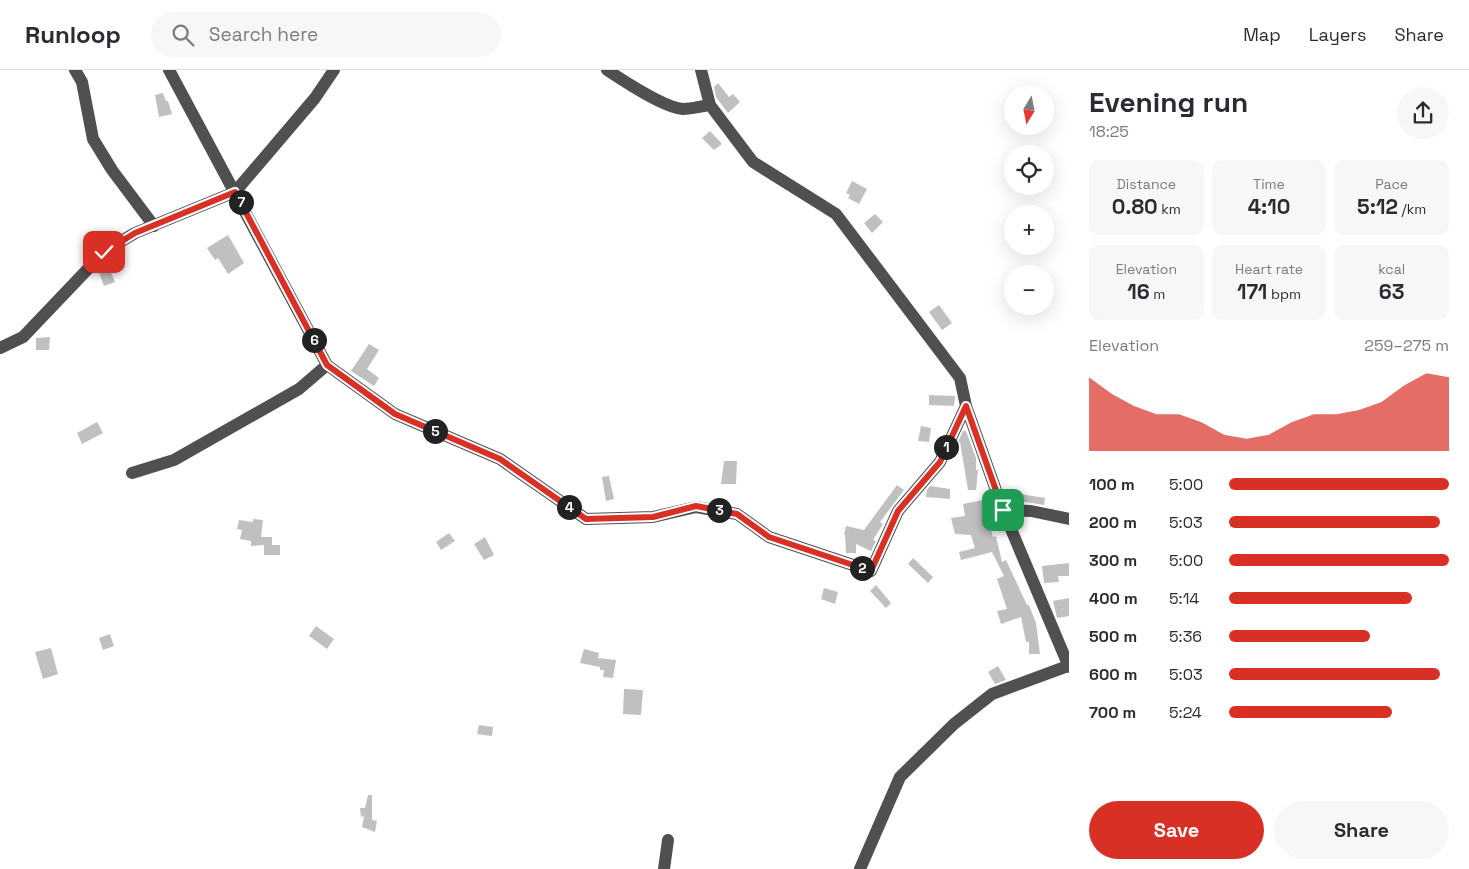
<!DOCTYPE html>
<meta charset="utf-8">
<style>
:root{--surface:#fff;--page:#f7f7f7;--text:#2b2b33;--muted:#7c7c81;--line:#e1e1e2;--accent:#d93025}
body{margin:0;font-family:"Space Grotesk",sans-serif;background:var(--page);color:var(--text);height:100vh;display:flex;flex-direction:column;font-size:19px;white-space:nowrap}
*{box-sizing:border-box;margin:0}
p{font-size:16px;color:var(--muted)}
.icon{flex:none;width:28px;height:28px;fill:none;stroke:currentColor;stroke-width:2;stroke-linecap:round;stroke-linejoin:round}
.map{position:relative;flex:1;overflow:hidden}
.drawer{display:flex;flex-direction:column;background:var(--surface);width:400px}
.drawer>*{flex:none}
.needle{width:32px;rotate:190deg}
.fabs{position:absolute;left:1004px;top:15px;display:grid;gap:10px}
.fabs a{display:grid;place-items:center;width:50px;height:50px;border-radius:50%;background:var(--surface);box-shadow:0 5px 20px #0002;font-size:25px}
.pin{position:absolute;display:grid;place-items:center;width:42px;height:42px;color:#fff;margin:-21px;border-radius:10px;box-shadow:0 2px 8px #0006}
.km{position:absolute;width:25px;height:25px;margin:-12px;border-radius:50%;background:#222;color:#fff;font-size:14px;line-height:25px;text-align:center}
.round{display:grid;place-items:center;flex:none;width:52px;height:52px;border-radius:26px;background:var(--page)}
.summary{display:flex;align-items:center;justify-content:space-between;height:85px;padding:0 20px}
h1{font-size:28px;font-weight:800;line-height:38px}
.figures{display:grid;grid-template-columns:repeat(3,1fr);gap:8px;height:85px;padding:5px 20px}
.figures div{display:grid;align-content:center;border-radius:10px;background:var(--page);text-align:center}
.figures b{font-size:21px;font-weight:800}
.figures small{font-size:14px;font-weight:400}
.figures p{font-size:14px}
.chart{height:140px;padding:10px 20px}
.chart p{display:flex;justify-content:space-between}
.chart svg{width:100%;height:90px;margin-top:5px;fill:var(--accent);opacity:.7}
.button{display:flex;gap:10px;margin-top:auto;padding:10px 20px}
.button a{flex:1;height:58px;border-radius:30px;background:var(--accent);color:#fff;font-size:20px;font-weight:800;line-height:58px;text-align:center}
.button a+a{background:var(--page);color:var(--text)}
ul{padding:0 20px;list-style:none;font-size:16px}
li{display:grid;grid-template-columns:80px 60px 1fr;align-items:center;height:38px}
li i{height:12px;border-radius:6px;background:var(--accent)}
header{display:flex;align-items:center;gap:30px;box-sizing:border-box;height:70px;padding:0 25px;background:var(--surface);border-bottom:1px solid var(--line)}
header strong{font-size:24px}
nav{display:flex;gap:28px;margin-inline-start:auto;font-size:18px}
.search{width:350px;height:45px;background:var(--page);display:flex;align-items:center;gap:12px;box-sizing:border-box;padding:0 18px;border-radius:28px;color:var(--muted);font-size:19px}
main{display:flex;flex:1;min-height:0}
.map>svg:first-child{display:block}
</style>
<header>
<strong>Runloop</strong>
<div class="search"><svg class="icon" aria-label="search" viewBox="0 0 24 24"><circle cx="10" cy="10" r="6"/><path d="M15 15l6 6"/></svg>Search here</div>
<nav><a>Map</a><a>Layers</a><a>Share</a></nav>
</header>
<main>
<div class="map">
<svg width="1069" height="799" viewBox="0 0 1069 799">
<rect width="100%" height="100%" fill="#fff"/>
<path fill="#c0c0c0" d="M718 13 729 27 733 24 740 32 728 43 716 27 714 17Z
M163 23 166 31H168L172 44 159 47 155 25Z
M710 61 722 74 714 80 702 68Z
M852 111 867 119 859 134 848 128 850 125 846 123Z
M875 144 883 152 872 163 864 153Z
M228 165 244 193 228 204 218 188 215 190 207 178Z
M108 195 115 212 104 216 98 200Z
M939 235 952 253 942 260 929 242Z
M50 267 49 280H36V268Z
M369 274 379 280 367 299 379 308 374 316 351 301Z
M929 325 955 326 954 336 929 335Z
M97 352 103 363 82 374 77 363Z
M921 356 931 358 929 372 918 371Z
M963 361H966L976 388V400H978L976 420H968L960 372H958Z
M724 391H737L736 414H721Z
M609 406 614 429 606 431 602 407Z
M897 415 904 420 880 452 883 454 873 470 876 471 871 481 856 474V483H846L845 465H844L846 456 864 460Z
M930 416 950 419V429L926 427 927 420Z
M1015 423 1045 428 1044 435 1013 430Z
M983 430 993 467 996 466 1002 492 1006 490 1027 535H1029L1036 553 1040 584H1029V572H1026L1021 547 1001 554 997 541 1007 539 997 509 1004 506 992 482 961 490 959 482 975 478 971 465 955 464 951 448 965 446 963 434Z
M253 449 263 450 261 467H272V475H280V485H264V475L251 476V471L240 469 242 460 237 459 239 450 253 452Z
M449 463 455 471 441 480 436 472Z
M485 467 494 485 484 490 474 474Z
M913 488 933 507 928 513 908 494Z
M1069 493V506H1058L1059 512 1044 513 1042 496Z
M876 515 891 533 886 538 870 521Z
M824 518 838 522 835 534 821 529Z
M1069 528V546L1057 548 1053 531Z
M316 556 334 569 327 579 309 566Z
M110 564 114 576 103 580 99 568Z
M51 578 58 604 43 609 35 582Z
M584 579 599 583 598 588 616 590 613 608 603 607 604 600H600V597L580 593Z
M998 596 1006 610 995 614 988 602Z
M624 619 643 620 641 645 623 644Z
M479 655 493 657 492 666 477 664Z
M368 725H372V750L377 751 375 762 362 757 364 746 361 747 360 738H365Z"/>
<g fill="none" stroke-linecap="round" stroke-linejoin="round">
<path stroke="#505050" stroke-width="12" d="M75 0 82 12 93 69 112 100 154 156
M169 0 327 295 395 344 500 389 586 449 653 447 696 437 737 444 769 467 871 501 898 441 940 392 966 336
M607 0C624 11 664 38 683 39 692 39 702 36 710 35
M701 0 710 35 753 92 836 144 960 308 966 336 1003 440 1069 597
M0 278 23 267 105 181 135 163 235 122 315 28 334 0
M132 403 174 390 299 319 327 295
M1003 440 1031 441 1069 449
M664 799 668 770
M860 799 900 707 954 654 992 624 1068 596"/>
</g>
<g fill="none" stroke-linecap="round" stroke-linejoin="round">
<g stroke="#fff" stroke-width="10">
<path id="route" d="M104 182 135 163 235 122 327 295 395 344 500 389 586 449 653 447 696 436 737 444 769 467 871 501 898 441 940 392 966 336 1003 440"/>
</g>
<use href="#route" stroke="#d93025" stroke-width="6"/>
</g>
</svg>
<div class="fabs">
<a><svg class="needle" viewBox="-14 -14 28 28"><path d="M0-13l5 13h-10z" fill="#e53935"/><path d="M0 13l5-13h-10z" fill="#7c7c81"/></svg></a>
<a><svg class="icon" aria-label="locate" viewBox="0 0 24 24"><circle cx="12" cy="12" r="6"/><path d="M12 2v4M12 18v4M2 12h4M18 12h4"/></svg></a>
<a>+</a>
<a>−</a>
</div>
<div class="pin" style="left:1003px;top:440px;background:#1e9e55"><svg class="icon" aria-label="arrive" viewBox="0 0 24 24"><path d="M6 21V4h12l-3 4 3 4H6"/></svg></div>
<div class="pin" style="left:104px;top:182px;background:#d93025"><svg class="icon" aria-label="check" viewBox="0 0 24 24"><path d="M5 12l5 5 9-10"/></svg></div>
<b class="km" style="left:946px;top:377px">1</b>
<b class="km" style="left:862px;top:498px">2</b>
<b class="km" style="left:719px;top:440px">3</b>
<b class="km" style="left:569px;top:437px">4</b>
<b class="km" style="left:435px;top:361px">5</b>
<b class="km" style="left:314px;top:270px">6</b>
<b class="km" style="left:241px;top:132px">7</b>
</div>
<section class="drawer">
<div class="summary"><div><h1>Evening run</h1><p>18:25</p></div><a class="round"><svg class="icon" aria-label="share" viewBox="0 0 24 24"><path d="M12 15V3M7 8l5-5 5 5M5 13v7h14v-7"/></svg></a></div>
<div class="figures">
<div><p>Distance</p><b>0.80<small> km</small></b></div>
<div><p>Time</p><b>4:10</b></div>
<div><p>Pace</p><b>5:12<small> /km</small></b></div>
</div>
<div class="figures">
<div><p>Elevation</p><b>16<small> m</small></b></div>
<div><p>Heart rate</p><b>171<small> bpm</small></b></div>
<div><p>kcal</p><b>63</b></div>
</div>
<div class="chart"><p><span>Elevation</span>259–275 m</p>
<svg viewBox="0 0 160 44" preserveAspectRatio="none"><path d="M0 44V8L10 16L20 22L30 26L40 26L50 30L60 36L70 38L80 36L90 30L100 26L110 26L120 24L130 20L140 12L150 6L160 8V44z"/></svg>
</div>
<ul>
<li><b>100 m</b>5:00<i style="width:100%"></i></li>
<li><b>200 m</b>5:03<i style="width:96%"></i></li>
<li><b>300 m</b>5:00<i style="width:100%"></i></li>
<li><b>400 m</b>5:14<i style="width:83%"></i></li>
<li><b>500 m</b>5:36<i style="width:64%"></i></li>
<li><b>600 m</b>5:03<i style="width:96%"></i></li>
<li><b>700 m</b>5:24<i style="width:74%"></i></li>
</ul>
<div class="button"><a>Save</a><a>Share</a></div>
</section>
</main>
